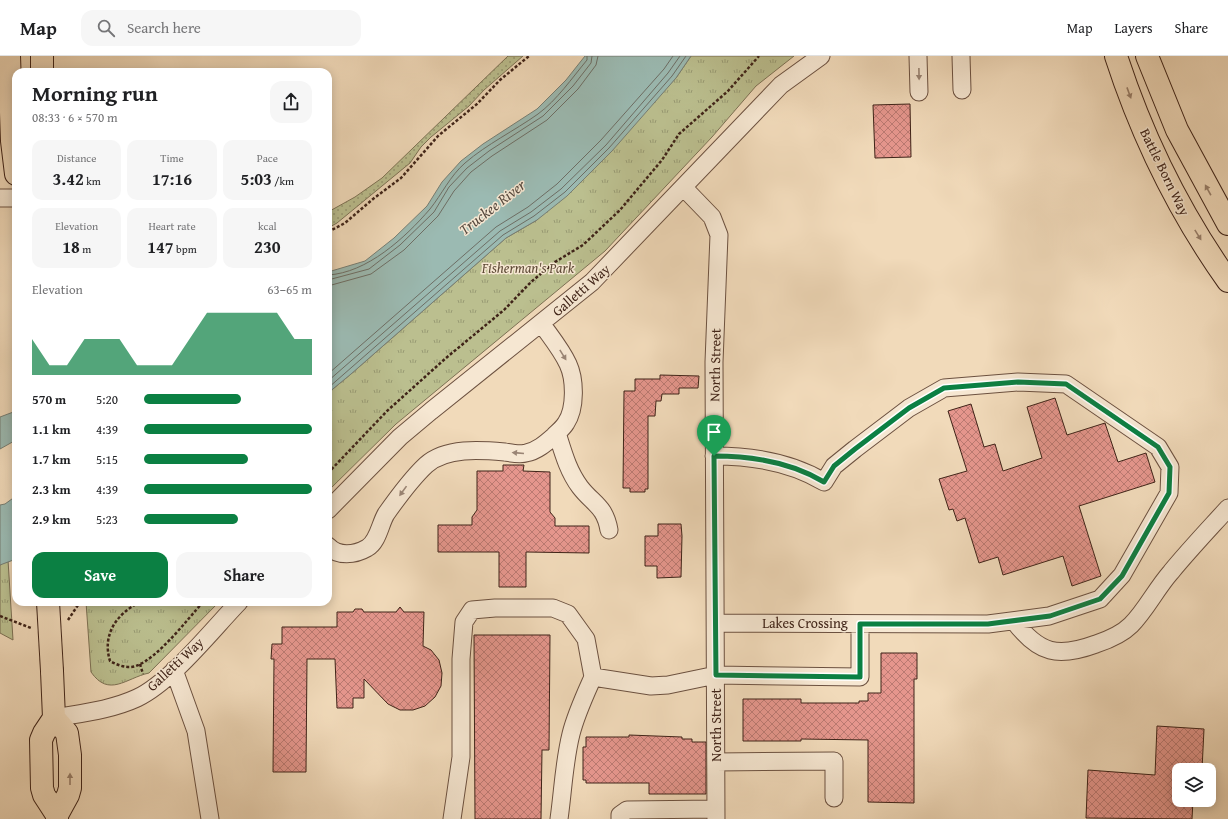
<!DOCTYPE html>
<meta charset="utf-8">
<style>
:root{--surface:#fff;--page:#f6f6f6;--text:#202124;--muted:#757577;--line:#e0e0e0;--accent:#0b8043}
body{margin:0;font-family:"Gentium Book Plus",serif;background:var(--page);color:var(--text);height:100vh;display:flex;flex-direction:column;font-size:15px;white-space:nowrap}
*{box-sizing:border-box;margin:0}
p{font-size:13px;color:var(--muted)}
.icon{flex:none;width:22px;height:22px;fill:none;stroke:currentColor;stroke-width:2;stroke-linecap:round;stroke-linejoin:round}
.map{position:relative;flex:1;overflow:hidden}
.drawer{position:absolute;left:12px;top:12px;width:320px;height:538px;display:flex;flex-direction:column;background:var(--surface);border-radius:12px;box-shadow:0 2px 10px #0003}
.drawer>*{flex:none}
.controls{position:absolute;left:1172px;top:707px;display:grid;gap:8px}
.controls a{display:grid;place-items:center;width:44px;height:44px;border-radius:8px;background:var(--surface);box-shadow:0 2px 10px #0003;font-size:20px}
.pin{position:absolute;display:grid;place-items:center;width:34px;height:34px;color:#fff;margin:-41px -17px;border-radius:50% 50% 50% 0;rotate:-45deg;box-shadow:0 0 4px #0007}
.pin .icon{rotate:45deg}
.round{display:grid;place-items:center;flex:none;width:42px;height:42px;border-radius:12px;background:var(--page)}
.headline{display:flex;align-items:center;justify-content:space-between;height:68px;padding:0 20px}
h1{font-size:22px;font-weight:600;line-height:30px}
.figures{display:grid;grid-template-columns:repeat(3,1fr);gap:6px;height:68px;padding:4px 20px}
.figures div{display:grid;align-content:center;border-radius:10px;background:var(--page);text-align:center}
.figures b{font-size:17px;font-weight:600}
.figures small{font-size:11px;font-weight:400}
.figures p{font-size:11px}
.chart{height:112px;padding:8px 20px}
.chart p{display:flex;justify-content:space-between}
.chart svg{width:100%;height:72px;margin-top:4px;fill:var(--accent);opacity:.7}
.primary-button{display:flex;gap:8px;margin-top:auto;padding:8px 20px}
.primary-button a{flex:1;height:46px;border-radius:12px;background:var(--accent);color:#fff;font-size:16px;font-weight:600;line-height:46px;text-align:center}
.primary-button a+a{background:var(--page);color:var(--text)}
ul{padding:0 20px;list-style:none;font-size:13px}
li{display:grid;grid-template-columns:64px 48px 1fr;align-items:center;height:30px}
li i{height:10px;border-radius:5px;background:var(--accent)}
header{display:flex;align-items:center;gap:24px;box-sizing:border-box;height:56px;padding:0 20px;background:var(--surface);border-bottom:1px solid var(--line)}
header strong{font-size:19px}
nav{display:flex;gap:22px;margin-inline-start:auto;font-size:14px}
.search{width:280px;height:36px;background:var(--page);display:flex;align-items:center;gap:10px;box-sizing:border-box;padding:0 14px;border-radius:12px;color:var(--muted);font-size:15px}
.map>svg:first-child{display:block}
</style>
<header>
<strong>Map</strong>
<div class="search"><svg class="icon" aria-label="search" viewBox="0 0 24 24"><circle cx="10" cy="10" r="6"/><path d="M15 15l6 6"/></svg>Search here</div>
<nav><a>Map</a><a>Layers</a><a>Share</a></nav>
</header>
<div class="map">
<svg width="1228" height="763" viewBox="0 0 1228 763">
<defs>
<pattern id="grass-tufts" width="24" height="20" patternUnits="userSpaceOnUse"><rect width="24" height="20" fill="#bbbf8f"/><path d="M3 7l-1-3M5 7V3M7 7l1-3M15 17l-1-3M17 17v-4M19 17l1-3" fill="none" stroke="#999b74"/></pattern>
<pattern id="garden-dots" width="8" height="8" patternUnits="userSpaceOnUse"><rect width="8" height="8" fill="#bbbf8f"/><path d="M2 2h.1M6 6h.1" fill="none" stroke="#999b74" stroke-width="1.8" stroke-linecap="round"/></pattern>
<pattern id="building-cross-hatch" width="8" height="8" patternUnits="userSpaceOnUse"><rect width="8" height="8" fill="#e5968d"/><path d="M0 0l8 8M0 8l8-8" fill="none" stroke="#bb7a72"/></pattern>
</defs>
<rect width="100%" height="100%" fill="#f1daba"/>
<filter id="stains"><feTurbulence type="fractalNoise" baseFrequency=".005" numOctaves="4"/><feColorMatrix values="0 0 0 0 .2 0 0 0 0 .09 0 0 0 0 .02 0 0 0 .5 -.17"/></filter>
<radialGradient id="worn" r=".72"><stop offset=".6" stop-color="#630" stop-opacity="0"/><stop offset="1" stop-color="#630" stop-opacity=".3"/></radialGradient>
<path fill="url(#grass-tufts)" stroke="#7d7154" d="M691 0H794L756 30 712 81 605 195 396 368 328 435V337L351 318 506 182 537 164 676 22Z
M8 504 13 584 0 577V509Z
M86 546H219L149 617C126 622 109 642 91 616Z"/>
<path fill="url(#garden-dots)" stroke="#7d7154" d="M508 0H523L484 34 469 50 431 81 421 91 410 107 337 167 328 172V156L355 141 382 122Z"/>
<path fill="#9bbab2" stroke="#767e74" d="M585 0H691L676 22 612 95 567 140 537 164 506 182 351 318 328 337V216L365 205 394 182 427 150 442 126 461 105 483 88 537 53 566 24Z
M16 355V384L0 393V361Z
M16 440V503L0 509V449L5 448Z"/>
<g fill="none" stroke-linecap="round" stroke-linejoin="round">
<path stroke="#6d6e65" stroke-width="1" d="M328 219C367 217 405 182 430 153 442 138 450 120 465 107 487 88 514 75 538 58 557 44 572 22 587 4V0
M328 224 369 213 400 189 434 156 449 131 467 112 489 95 543 60 573 30 591 7 592 0
M328 230 371 218 404 194 438 160 454 135 471 116 492 100 547 64 578 33 596 9 598 0
M328 318 496 171 528 151 557 128 601 84 664 13 673 0
M328 325 500 175 531 156 561 133 606 89 668 17 680 0
M328 332 503 179 534 160 565 136 609 92 672 20 686 0"/>
</g>
<path fill="url(#building-cross-hatch)" stroke="#3f2318" d="M910 48 911 101 875 102 873 49Z
M660 319 699 320 698 332H679V338H662L661 345H656L655 360H648V433H645V436H630V432H623L624 335H635V323H660Z
M1055 342 1067 379 1105 367 1118 406 1146 397 1155 426 1079 450 1101 520 1072 530 1063 500 1003 519 998 501 979 507 965 462 957 465 953 453 949 454 939 423 967 415 948 355 971 348 984 391 995 388 1003 415 1042 402 1027 351Z
M503 409H524L523 415 550 416V456L555 462V470H589V497L526 496V531H499V496H438V469H472V461L477 454V415H503Z
M658 468H681L682 480 681 521 657 522V510H645V480H658Z
M400 551 404 556H424L423 590 431 594 439 604 442 617 441 630 435 641 425 650 413 654H400L388 648 364 623V642H353V652H337L335 603H307L306 716H273L274 603H271L272 588H282V571H337V556H353L355 553H362L364 556H396Z
M474 579H550L549 694H542L541 763H475Z
M881 597H917V623H914V747L868 746V684L801 683V685H743V643H801V647H859V645H868V637H881Z
M1157 670 1204 673 1202 714H1179V744H1193L1192 763 1086 762 1088 714 1155 719Z
M629 679 682 681V683H692V686H706V738H649V727H586V724H583V691H586V681H629Z"/>
<g fill="none" stroke-linecap="round" stroke-linejoin="round">
<g stroke="#6c5140" stroke-width="19">
<path id="minor" d="M918 0 919 36
M961 0 962 34
M684 132 712 161 719 179 714 306 716 763
M0 142H16
M557 377C563 396 568 415 580 431 593 448 605 450 609 474
M714 400C752 400 791 406 824 426L834 410 855 393 909 352 944 332 1018 326 1066 328 1158 391 1170 411 1169 437 1122 519 1100 543 1049 560 988 568 716 567
M328 454 400 381 431 355 592 226 781 29 821 0
M328 490C338 501 355 499 367 492 378 486 380 468 386 458 398 441 411 423 426 409 446 391 481 394 505 396 511 397 520 399 526 397 537 395 546 387 554 380 558 376 563 372 566 367 576 352 575 323 568 308 561 293 550 280 541 267
M1014 565C1039 598 1058 602 1096 588 1108 584 1121 579 1131 569 1146 554 1156 533 1171 516 1189 494 1209 473 1228 452
M174 614 196 675 210 763
M54 662C82 657 111 654 137 642 172 625 211 575 239 546
M716 706 834 705V742
M452 763 461 701V603L464 566 472 554 495 552H553L568 558 586 583 593 621 651 630 668 629 716 619 860 621V568
M559 763C563 735 564 706 571 678 576 658 585 639 593 621
M620 763V759L627 754 716 753"/>
</g>
<g stroke="#3f2318" stroke-width="24">
<path id="major" d="M9 0 12 85 16 118
M42 0V16
M1116 0C1142 80 1179 156 1228 225
M1147 0 1177 74 1228 168
M52 615 54 662 44 677 41 684 42 732 44 739 57 759V763
M54 662 67 677 70 699V732L68 739 57 759"/>
</g>
<path stroke="#3f2318" stroke-width="2.5" stroke-dasharray="3 2" stroke-linecap="butt" d="M328 176 345 167 373 143 401 122 438 80 477 48 500 24 529 0
M328 417 387 355 446 302 504 254 531 226 555 206 583 189 620 154 662 104 679 78 728 35 759 0
M140 546C116 558 102 579 110 605 117 609 127 613 136 610 158 602 187 564 203 546
M0 560 31 572
M68 564 80 546
M140 608 143 618"/>
<use href="#minor" stroke="#f6e7d2" stroke-width="17"/>
<use href="#major" stroke="#f1daba" stroke-width="22"/>
<g stroke="#3f2318" stroke-width="24" stroke-linecap="butt">
<path id="major-bridge" d="M48 546 52 615"/>
</g>
<use href="#major-bridge" stroke="#f1daba" stroke-width="22"/>
</g>
<defs><path id="oneway-solid" d="M-6-.8H1V-3.2L6.5 0L1 3.2V.8H-6Z"/></defs>
<g fill="#9a8575">
<use href="#oneway-solid" transform="translate(919 18) rotate(89)"/>
<use href="#oneway-solid" transform="translate(563 299) rotate(58)"/>
<use href="#oneway-solid" transform="translate(518 397) rotate(-175)"/>
<use href="#oneway-solid" transform="translate(403 435) rotate(126)"/>
</g>
<g fill="#987e69">
<use href="#oneway-solid" transform="translate(1129 37) rotate(70)"/>
<use href="#oneway-solid" transform="translate(1208 134) rotate(-119)"/>
<use href="#oneway-solid" transform="translate(1198 179) rotate(58)"/>
<use href="#oneway-solid" transform="translate(70 723) rotate(-90)"/>
</g>
<g fill="none" stroke-linecap="round" stroke-linejoin="round">
<g stroke="#fff" stroke-width="8">
<path id="route" d="M1018 326 1066 328 1158 391 1170 411 1169 437 1122 520 1100 543 1050 560 988 568H860V621L716 619 714 400C752 400 791 406 824 426L834 410 855 393 909 352 944 332Z"/>
</g>
<use href="#route" stroke="#0b8043" stroke-width="5"/>
</g>
<g text-anchor="middle" dominant-baseline="central" stroke-width="3" stroke-linejoin="round" paint-order="stroke">
<g font-size="14" fill="#3f2318" stroke="#f6e7d2">
<text transform="translate(1165 116) rotate(64)">Battle Born Way</text>
<text transform="translate(581 234) rotate(-41)">Galletti Way</text>
<text transform="translate(715 309) rotate(-89)">North Street</text>
<text x="805" y="567">Lakes Crossing</text>
<text transform="translate(175 608) rotate(-43)">Galletti Way</text>
<text transform="translate(716 669) rotate(-90)">North Street</text>
</g>
<g font-size="14" font-style="italic" fill="#5e4a36" stroke="#f6e7d2">
<text x="528" y="212">Fisherman's Park</text>
</g>
<g font-size="15" font-style="italic" fill="#56493e" stroke="#f6e7d2">
<text transform="translate(492 151) rotate(-38)">Truckee River</text>
</g>
</g>
<rect width="100%" height="100%" filter="url(#stains)"/>
<rect width="100%" height="100%" fill="url(#worn)"/>
</svg>
<div class="controls">
<a><svg class="icon" aria-label="layers" viewBox="0 0 24 24"><path d="M12 4l9 5-9 5-9-5zM3 14l9 5 9-5"/></svg></a>
</div>
<div class="pin" style="left:714px;top:400px;background:#1e9e55"><svg class="icon" aria-label="arrive" viewBox="0 0 24 24"><path d="M6 21V4h12l-3 4 3 4H6"/></svg></div>
<section class="drawer">
<div class="headline"><div><h1>Morning run</h1><p>08:33 · 6 × 570 m</p></div><a class="round"><svg class="icon" aria-label="share" viewBox="0 0 24 24"><path d="M12 15V3M7 8l5-5 5 5M5 13v7h14v-7"/></svg></a></div>
<div class="figures">
<div><p>Distance</p><b>3.42<small> km</small></b></div>
<div><p>Time</p><b>17:16</b></div>
<div><p>Pace</p><b>5:03<small> /km</small></b></div>
</div>
<div class="figures">
<div><p>Elevation</p><b>18<small> m</small></b></div>
<div><p>Heart rate</p><b>147<small> bpm</small></b></div>
<div><p>kcal</p><b>230</b></div>
</div>
<div class="chart"><p><span>Elevation</span>63–65 m</p>
<svg viewBox="0 0 160 44" preserveAspectRatio="none"><path d="M0 44V22L10 38L20 38L30 22L40 22L50 22L60 38L70 38L80 38L90 22L100 6L110 6L120 6L130 6L140 6L150 22L160 22V44z"/></svg>
</div>
<ul>
<li><b>570 m</b>5:20<i style="width:58%"></i></li>
<li><b>1.1 km</b>4:39<i style="width:100%"></i></li>
<li><b>1.7 km</b>5:15<i style="width:62%"></i></li>
<li><b>2.3 km</b>4:39<i style="width:100%"></i></li>
<li><b>2.9 km</b>5:23<i style="width:56%"></i></li>
</ul>
<div class="primary-button"><a>Save</a><a>Share</a></div>
</section>
</div>
